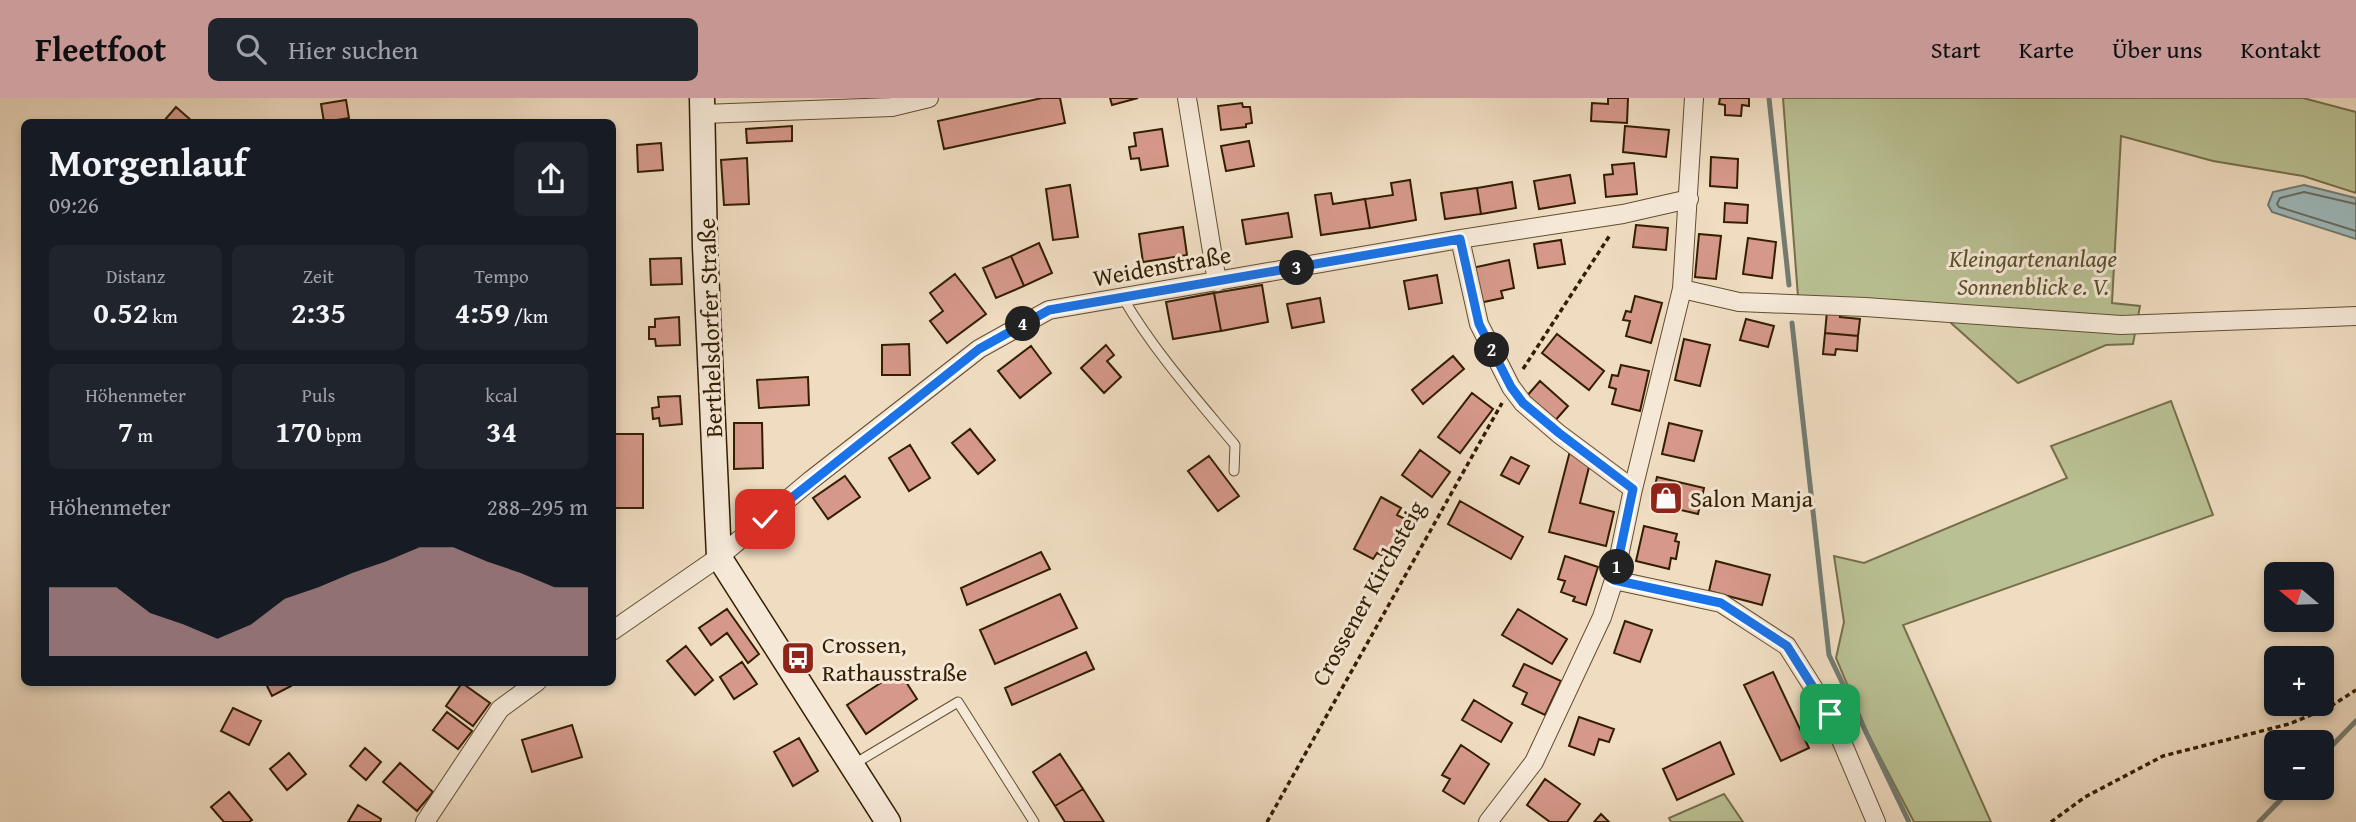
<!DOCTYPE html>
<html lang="de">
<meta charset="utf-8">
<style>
:root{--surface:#171b24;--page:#20242c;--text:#f1f3f6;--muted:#9ea1a6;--accent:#c59692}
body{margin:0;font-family:"Gentium Book Plus",serif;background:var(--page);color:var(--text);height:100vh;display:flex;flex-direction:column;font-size:26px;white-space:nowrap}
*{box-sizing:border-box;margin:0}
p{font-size:23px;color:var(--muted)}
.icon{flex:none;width:38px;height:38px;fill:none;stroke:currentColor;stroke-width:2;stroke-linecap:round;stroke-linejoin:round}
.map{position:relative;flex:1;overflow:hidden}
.side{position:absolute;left:21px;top:21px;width:595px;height:567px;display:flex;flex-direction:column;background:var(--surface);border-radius:10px;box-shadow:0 4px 10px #0003}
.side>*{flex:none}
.needle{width:46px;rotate:289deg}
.buttons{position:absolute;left:2264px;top:464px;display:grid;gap:14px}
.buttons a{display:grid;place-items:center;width:70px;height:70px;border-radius:10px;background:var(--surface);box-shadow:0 4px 10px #0003;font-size:35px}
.pin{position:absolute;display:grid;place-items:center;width:60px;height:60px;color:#fff;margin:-30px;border-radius:14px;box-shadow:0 4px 10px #0006}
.km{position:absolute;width:35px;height:35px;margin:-18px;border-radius:50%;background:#222;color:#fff;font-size:19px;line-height:35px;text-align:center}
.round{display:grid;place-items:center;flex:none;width:74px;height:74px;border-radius:10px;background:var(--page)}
.headline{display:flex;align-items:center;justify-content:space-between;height:119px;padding:0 28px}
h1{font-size:38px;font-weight:700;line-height:52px}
.stats{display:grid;grid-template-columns:repeat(3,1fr);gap:10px;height:119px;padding:7px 28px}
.stats div{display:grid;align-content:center;border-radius:10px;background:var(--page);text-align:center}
.stats b{font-size:30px;font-weight:700}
.stats small{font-size:19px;font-weight:400}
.stats p{font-size:19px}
.chart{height:196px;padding:14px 28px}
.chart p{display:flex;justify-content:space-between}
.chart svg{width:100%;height:126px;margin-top:7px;fill:var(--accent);opacity:.7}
header{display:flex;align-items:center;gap:42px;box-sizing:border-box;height:98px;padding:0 35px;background:var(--accent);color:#111}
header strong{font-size:33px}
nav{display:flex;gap:38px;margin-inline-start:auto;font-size:24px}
.search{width:490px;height:63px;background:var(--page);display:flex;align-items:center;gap:18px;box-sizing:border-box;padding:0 24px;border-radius:10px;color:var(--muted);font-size:26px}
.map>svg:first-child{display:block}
</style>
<header>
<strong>Fleetfoot</strong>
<div class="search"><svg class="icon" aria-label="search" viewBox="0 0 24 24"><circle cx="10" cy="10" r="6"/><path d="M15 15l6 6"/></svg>Hier suchen</div>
<nav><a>Start</a><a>Karte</a><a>Über uns</a><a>Kontakt</a></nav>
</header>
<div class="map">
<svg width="2356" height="724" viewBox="0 0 2356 724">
<rect width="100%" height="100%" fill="#efdcc1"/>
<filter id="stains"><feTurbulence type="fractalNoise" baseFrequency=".00286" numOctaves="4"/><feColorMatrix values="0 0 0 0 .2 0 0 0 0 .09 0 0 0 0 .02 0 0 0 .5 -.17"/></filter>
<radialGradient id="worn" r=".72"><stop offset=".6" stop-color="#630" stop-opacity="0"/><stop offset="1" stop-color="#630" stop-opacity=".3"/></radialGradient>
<path fill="#b9c093" stroke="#766f4a" stroke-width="2" d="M1783 0H2303L2356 14V95L2303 78 2213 63 2121 38 2112 205 2140 208 2133 246 2106 247 2018 285 1951 225V207L1798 199Z
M2171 303 2213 417 1903 527 1991 724H1914L1868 636 1836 560 1844 524 1834 458 1864 465 2067 380 2051 348Z
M1724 696 1743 724H1671L1669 720Z"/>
<path fill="#9db9bc" stroke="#737b71" stroke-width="2" d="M2304 87 2356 100V141L2272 114 2268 107 2273 94Z"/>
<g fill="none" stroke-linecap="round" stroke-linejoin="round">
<path stroke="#686c5e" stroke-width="2" d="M2356 106 2304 94 2280 100 2277 106 2279 109 2356 133"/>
<path stroke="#737b71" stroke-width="5" d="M1769 0 1789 187
M1792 225 1829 557 1909 724
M2322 658 2356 623
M2259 724 2292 690"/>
</g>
<path fill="#d5988a" stroke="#331e00" stroke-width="2" d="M1042 0H1060L1065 25 944 51 938 23Z
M1110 0H1138L1112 7Z
M1608 0H1628L1627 25 1591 23 1592 5 1608 6Z
M1720 0H1749V8L1742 7 1741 18 1725 17V7L1719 6Z
M346 2 349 20 324 24 321 6Z
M1242 5 1243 9H1250L1252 25 1246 26V29L1221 32 1218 8Z
M176 9 193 24H163Z
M792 28V43L747 45 746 31Z
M1625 28 1669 32 1666 59 1623 54Z
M1162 31 1168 68 1141 72 1139 60 1131 61 1129 49 1136 48 1134 35Z
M1249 43 1254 68 1226 73 1221 48Z
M661 45 663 72 638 74 637 47Z
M1711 59 1738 61 1737 90 1710 88Z
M747 60 749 106 724 107 721 62Z
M1634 65 1637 96 1606 99 1604 77 1613 76 1612 67Z
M1570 77 1575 105 1539 111 1534 83Z
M1410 82 1416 122 1370 130 1365 101 1393 97 1391 85Z
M1512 84 1516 110 1481 116 1477 90Z
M1070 87 1078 139 1053 142 1046 91Z
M1477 90 1481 116 1445 121 1441 95Z
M1331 95 1333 106 1365 101 1370 130 1321 137 1315 97Z
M1725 105 1748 107 1747 125 1724 124Z
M1288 115 1292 139 1246 146 1242 122Z
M1636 127 1668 130 1666 152 1633 149Z
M1183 129 1187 157 1143 164 1139 136Z
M1699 136 1721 138 1716 181 1695 179Z
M1748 140 1776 144 1772 180 1743 176Z
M1561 142 1565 166 1538 170 1534 146Z
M1039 145 1052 175 1024 188 1011 158Z
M1011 158 1024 188 996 200 983 170Z
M681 160 682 186 651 187 650 161Z
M1509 162 1514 190 1501 193 1503 200 1479 205 1472 170Z
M955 176 986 216 947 245 930 223 943 213 930 195Z
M1437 177 1442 205 1409 211 1404 183Z
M1262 187 1268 224 1221 233 1214 195Z
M1214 195 1221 233 1173 241 1166 204Z
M1635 198 1662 205 1651 245 1626 238 1630 223 1623 222 1626 213 1631 214Z
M1320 200 1324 224 1292 230 1287 206Z
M1827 213 1840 214V219L1860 221 1858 238 1825 235Z
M679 219 680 247 656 248 655 241H649V229H655V221Z
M1746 221 1774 228 1768 249 1740 242Z
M1825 235 1858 238 1857 253 1836 251 1835 257 1823 256Z
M1557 236 1604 273 1589 292 1542 255Z
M1684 241 1710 247 1700 288 1675 282Z
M909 246 910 277H882V247Z
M1106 247 1114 257 1107 263 1121 279 1104 295 1081 270Z
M1031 248 1051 275 1020 300 998 273Z
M1453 258 1464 271 1423 306 1412 292Z
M1621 267 1649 273 1640 313 1612 306 1616 291 1609 289 1612 277 1618 278Z
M808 279 809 307 759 310 757 282Z
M1540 283 1568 308 1553 325 1526 299Z
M1472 295 1493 311 1460 355 1438 339Z
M680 298 682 326 660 328 659 320 653 321 652 310 659 309 658 299Z
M734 325H762L763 370 734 371Z
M1669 325 1702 333 1694 363 1662 356Z
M970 331 995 362 978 376 952 345Z
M612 336H643V410H613Z
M910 347 930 380 909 393 889 360Z
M1420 352 1450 374 1432 399 1402 377Z
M1570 353 1589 369 1580 405 1614 414 1606 448 1549 434Z
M1209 358 1239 398 1218 413 1188 373Z
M1511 359 1529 368 1519 386 1501 377Z
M845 378 860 399 828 421 813 400Z
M1657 379 1704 390 1698 416 1651 405Z
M1381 399 1401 410 1397 417 1407 422 1388 460 1377 455 1373 461 1354 451Z
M1460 403 1523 439 1511 461 1448 426Z
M1644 428 1677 436 1675 443 1679 444 1676 461 1671 460 1669 471 1636 463Z
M1041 454 1050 471 967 507 961 490Z
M1565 458 1598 469 1586 507 1573 503 1575 499 1561 494 1565 483 1558 481Z
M1716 463 1770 477 1762 507 1709 493Z
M1060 496 1077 530 995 566 980 532Z
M727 511 759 556 748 565 727 535 711 547 699 530Z
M1518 511 1567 541 1552 566 1502 537Z
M1625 523 1652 532 1640 564 1614 555Z
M686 548 713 582 695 597 667 563Z
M1086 554 1094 571 1012 607 1005 590Z
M742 564 757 586 734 601 720 579Z
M1524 566 1561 583 1545 617 1522 606 1527 595 1513 588Z
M899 573 917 601 866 636 847 607Z
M1773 574 1809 650 1781 663 1744 587Z
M265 584H289L291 588 272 598Z
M462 585 490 605 473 628 446 608Z
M1474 602 1512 625 1501 644 1462 622Z
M233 610 261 623 249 647 221 633Z
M447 614 472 633 458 651 433 632Z
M1579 619 1614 631 1609 644 1599 641 1594 657 1569 648Z
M572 627 582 659 532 674 522 642Z
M799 640 818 673 793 688 774 654Z
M1720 644 1734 676 1677 702 1663 671Z
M1461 647 1489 666 1464 706 1443 693 1450 681 1442 677Z
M365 650 381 664 366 682 350 668Z
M289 655 306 676 287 692 270 671Z
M1060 656 1083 691 1055 708 1033 674Z
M400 665 433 694 417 713 383 684Z
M1545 681 1580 706 1567 724H1550L1527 707Z
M1083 691 1104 724H1065L1055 708Z
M229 694 252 722 249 724H224L211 709Z
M358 707 381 721 380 724H348Z
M1601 716 1609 724H1594Z"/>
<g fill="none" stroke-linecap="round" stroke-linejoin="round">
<g stroke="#624e30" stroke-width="11">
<path id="lane" d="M1123 200C1154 253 1196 300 1235 347L1234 373
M854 666 958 604 1034 724"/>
</g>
<g stroke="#624e30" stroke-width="20">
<path id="street" d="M1187 0 1217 184
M703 16 892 9 929 0
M1460 141 1479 226 1511 289 1523 305 1559 336 1633 391
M1682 191 1739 204 1865 209 2121 227 2356 218
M1614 482 1721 505 1787 548 1830 616 1876 724
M612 533 719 459 811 382 979 251 1049 212 1460 141 1623 116 1689 101
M425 724 500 611 537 584
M1488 724 1534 664 1602 519 1614 482 1633 391 1682 191 1694 0"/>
</g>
<g stroke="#331e00" stroke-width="27">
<path id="secondary" d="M702 0 705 149 719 459 888 724"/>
</g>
<path stroke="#331e00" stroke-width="3.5" stroke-dasharray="5 3.5" stroke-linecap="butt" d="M1523 271 1610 137
M1267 724 1502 305
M2051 724 2085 699 2163 658 2289 626 2328 610 2356 592"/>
<use href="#lane" stroke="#f5e8d7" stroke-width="9"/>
<use href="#street" stroke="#f5e8d7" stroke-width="18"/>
<use href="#secondary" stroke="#f5e8d7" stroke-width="24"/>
</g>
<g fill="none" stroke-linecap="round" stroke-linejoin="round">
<g stroke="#fff" stroke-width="14">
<path id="route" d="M765 421 979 251 1049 212 1460 141 1479 226 1511 289 1523 305 1559 335 1633 391 1614 482 1721 505 1787 548 1830 616"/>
</g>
<use href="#route" stroke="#1a73e8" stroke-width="9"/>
</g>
<defs>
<g id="shop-square" transform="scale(1.75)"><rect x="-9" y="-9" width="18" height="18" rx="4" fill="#8f2418" stroke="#f5e8d7"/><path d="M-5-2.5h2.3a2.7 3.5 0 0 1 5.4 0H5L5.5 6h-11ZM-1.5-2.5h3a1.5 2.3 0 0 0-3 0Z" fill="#fff"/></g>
<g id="bus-square" transform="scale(1.75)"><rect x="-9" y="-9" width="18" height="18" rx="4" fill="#8f2418" stroke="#f5e8d7"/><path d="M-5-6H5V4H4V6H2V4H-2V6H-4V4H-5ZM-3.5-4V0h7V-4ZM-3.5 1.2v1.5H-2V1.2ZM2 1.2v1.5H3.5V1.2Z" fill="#fff"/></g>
</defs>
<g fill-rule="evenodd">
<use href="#shop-square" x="1666" y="400"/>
<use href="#bus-square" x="798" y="560"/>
</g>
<g text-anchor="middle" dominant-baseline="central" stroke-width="6" stroke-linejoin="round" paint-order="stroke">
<g font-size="24" font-style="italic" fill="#5b4f2c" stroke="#f5e8d7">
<text x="2033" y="160">Kleingartenanlage<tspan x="2033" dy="28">Sonnenblick e. V.</tspan></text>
</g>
<g font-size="24" fill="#331e00" stroke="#f5e8d7">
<text transform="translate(1162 168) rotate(-10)">Weidenstraße</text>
<text transform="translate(710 230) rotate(-92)">Berthelsdorfer Straße</text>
<text transform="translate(1368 495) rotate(-61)">Crossener Kirchsteig</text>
</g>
<g font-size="24" fill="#331e00" stroke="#f5e8d7" text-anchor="start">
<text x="1690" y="400">Salon Manja</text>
<text x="822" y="546">Crossen,<tspan x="822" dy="28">Rathausstraße</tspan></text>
</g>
</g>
<rect width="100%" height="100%" filter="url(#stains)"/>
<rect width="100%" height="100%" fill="url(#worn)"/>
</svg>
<div class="buttons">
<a><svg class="needle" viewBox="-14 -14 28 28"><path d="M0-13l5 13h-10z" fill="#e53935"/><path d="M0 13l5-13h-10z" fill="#9ea1a6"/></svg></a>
<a>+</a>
<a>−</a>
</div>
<div class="pin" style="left:1830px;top:616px;background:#1e9e55"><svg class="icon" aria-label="arrive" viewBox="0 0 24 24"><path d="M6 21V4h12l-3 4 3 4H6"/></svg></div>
<div class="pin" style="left:765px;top:421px;background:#d93025"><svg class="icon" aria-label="check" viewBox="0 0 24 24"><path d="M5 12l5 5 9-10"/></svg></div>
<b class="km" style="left:1617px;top:469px">1</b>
<b class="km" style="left:1492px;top:252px">2</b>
<b class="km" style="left:1297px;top:170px">3</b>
<b class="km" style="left:1023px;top:226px">4</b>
<section class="side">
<div class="headline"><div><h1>Morgenlauf</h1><p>09:26</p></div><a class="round"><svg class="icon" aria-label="share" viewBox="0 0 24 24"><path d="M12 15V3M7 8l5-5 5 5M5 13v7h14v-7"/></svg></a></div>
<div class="stats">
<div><p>Distanz</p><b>0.52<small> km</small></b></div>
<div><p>Zeit</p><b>2:35</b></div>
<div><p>Tempo</p><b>4:59<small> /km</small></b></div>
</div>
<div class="stats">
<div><p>Höhenmeter</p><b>7<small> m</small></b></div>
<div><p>Puls</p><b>170<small> bpm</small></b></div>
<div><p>kcal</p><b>34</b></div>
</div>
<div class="chart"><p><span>Höhenmeter</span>288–295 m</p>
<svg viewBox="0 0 160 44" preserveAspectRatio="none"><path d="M0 44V20L10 20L20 20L30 29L40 33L50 38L60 33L70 24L80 20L90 15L100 11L110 6L120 6L130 11L140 15L150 20L160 20V44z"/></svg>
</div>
</section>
</div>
